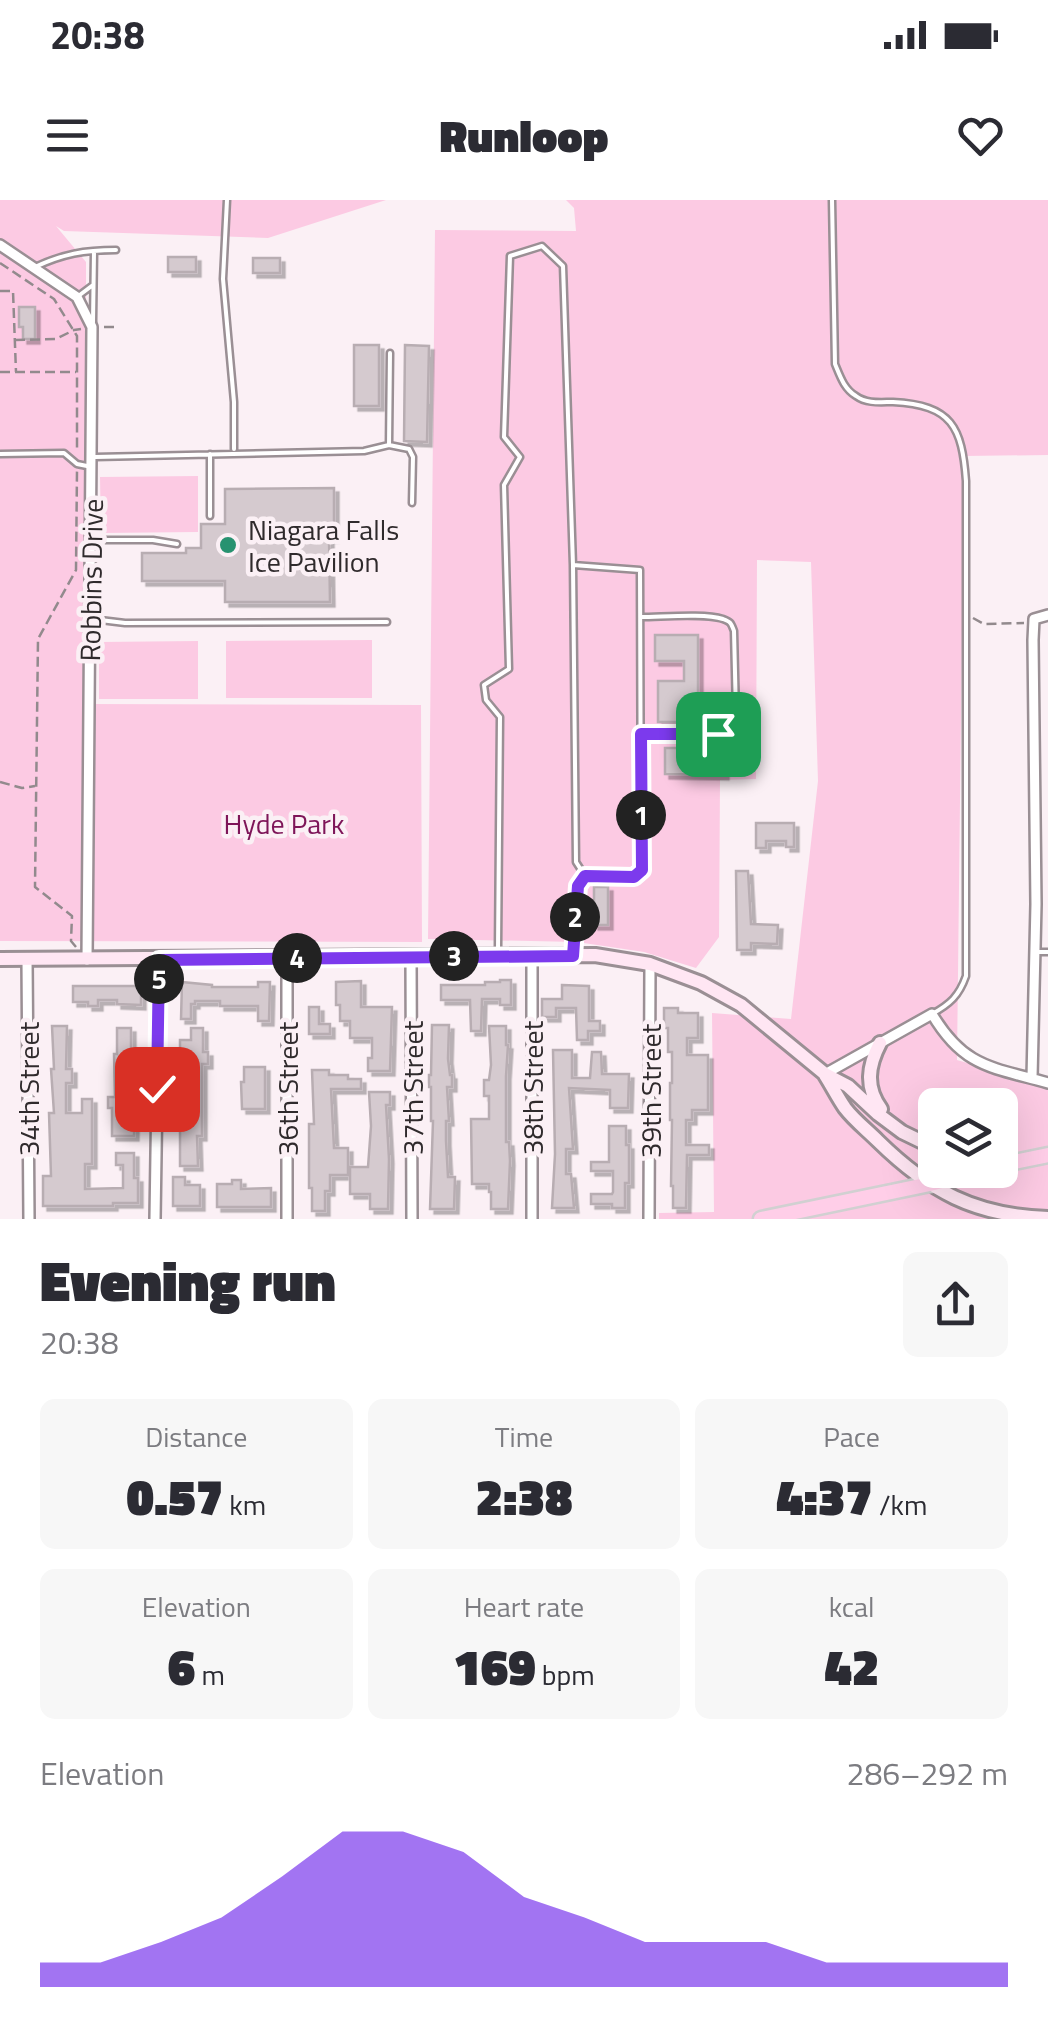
<!DOCTYPE html>
<meta charset="utf-8">
<style>
:root{--surface:#fff;--page:#f7f7f7;--text:#2b2b33;--muted:#7c7c81;--accent:#7c3aed}
body{margin:0;font-family:"Titillium Web",sans-serif;background:var(--page);color:var(--text);height:100vh;display:flex;flex-direction:column;font-size:38px;white-space:nowrap}
*{box-sizing:border-box;margin:0}
p{font-size:32px;color:var(--muted)}
.icon{flex:none;width:55px;height:55px;fill:none;stroke:currentColor;stroke-width:2;stroke-linecap:round;stroke-linejoin:round}
.map{position:relative;height:1019px;overflow:hidden}
.drawer{display:flex;flex-direction:column;background:var(--surface);flex:1}
.drawer>*{flex:none}
.controls{position:absolute;left:918px;top:888px;display:grid;gap:20px}
.controls a{display:grid;place-items:center;width:100px;height:100px;border-radius:15px;background:var(--surface);box-shadow:0 10px 40px #0002;font-size:50px}
.pin{position:absolute;display:grid;place-items:center;width:85px;height:85px;color:#fff;margin:-42px;border-radius:20px;box-shadow:0 5px 15px #0006}
.km{position:absolute;width:50px;height:50px;margin:-25px;border-radius:50%;background:#222;color:#fff;font-size:28px;line-height:50px;text-align:center}
.round{display:grid;place-items:center;flex:none;width:105px;height:105px;border-radius:15px;background:var(--page)}
.headline{display:flex;align-items:center;justify-content:space-between;height:170px;padding:0 40px}
h1{font-size:55px;font-weight:800;line-height:75px}
.stats{display:grid;grid-template-columns:repeat(3,1fr);gap:15px;height:170px;padding:10px 40px}
.stats div{display:grid;align-content:center;border-radius:15px;background:var(--page);text-align:center}
.stats b{font-size:50px;font-weight:800}
.stats small{font-size:28px;font-weight:400}
.stats p{font-size:28px}
.chart{height:280px;padding:20px 40px}
.chart p{display:flex;justify-content:space-between}
.chart svg{width:100%;height:180px;margin-top:10px;fill:var(--accent);opacity:.7}
.status{display:flex;justify-content:space-between;align-items:center;height:70px;padding:0 50px;background:var(--surface);direction:ltr}
.status svg{height:28px;fill:currentColor}
header{display:flex;justify-content:space-between;align-items:center;height:130px;padding:0 40px;background:var(--surface);font-size:45px;font-weight:800}
.map>svg:first-child{display:block}
</style>
<div class="status"><b>20:38</b><svg viewBox="0 0 49 12"><path d="M0 12V9h3v3zM5 12V6h3v6zM10 12V3h3v9zM15 12V0h3v12zM26 1h20v11H26zM47 4h2v5h-2z"/></svg></div>
<header><svg class="icon" aria-label="menu" viewBox="0 0 24 24"><path d="M4 6h16M4 12h16M4 18h16"/></svg>Runloop<svg class="icon" aria-label="heart" viewBox="0 0 24 24"><path d="M12 20l-8-8c-3-5 5-10 8-4 3-6 11-1 8 4z"/></svg></header>
<div class="map">
<svg width="1048" height="1019" viewBox="0 0 1048 1019">
<defs>
<filter id="shadow"><feDropShadow dx="4.5" dy="4.5" stdDeviation="0" flood-color="#0004"/></filter>
</defs>
<rect width="100%" height="100%" fill="#fbf0f5"/>
<path fill="#fccae3" fill-rule="evenodd" d="M0 0H386L268 38 64 31 56 26 86 62V504L421 505 422 742 0 741Z
M566 0H1048V255L964 256 957 860 1048 886V1019H659V1013L714 1012 712 813 791 819 818 581 811 362 757 360 756 579 720 580 719 737 696 768 644 752 577 742 428 739 435 30 576 31 574 8ZM935 905H1000V970H935Z
M198 276V332L101 333 100 277Z
M372 440V498H226V441Z
M198 441V499H99V442Z"/>
<path fill="#d5cacf" stroke="#b8adb2" stroke-width="2.5" filter="url(#shadow)" d="M168 57H196V72H168Z
M253 58H280V73H253Z
M19 107H35V139H23V127H19Z
M354 145H379V206H354Z
M405 145 429 146 427 242 404 241Z
M334 288V338H329L330 402H225V381H142V353H186V348H201V324H225V289Z
M655 435H698V522H658V481H684V461H655Z
M665 548H724V575L665 574Z
M756 623H794V647H786V641H766V648H756Z
M736 671H748L751 724 778 725 777 744 751 743V750H737Z
M594 687H608V725H594Z
M500 780H511V805H500V799H482L481 831H471L470 800H441V785H485V782H500Z
M361 781V807H392L390 871H368V858H372V838H350V821H340V805H336V782Z
M182 782 212 785V787H258V782H270L269 821H258V806H220V801H195V804H191V819H181Z
M562 785 589 786V821H600V831H588V840H577L576 808H556V817H542V799H562Z
M73 786H141V805L117 804V800H98V806H88V802H73Z
M309 807H319V824H330V834H309Z
M664 808H678V813H698V838H687V855H708V910H692V920H686V945H709V955H687L686 1008H673V986H671L672 920H670V883H672V852H668V828H664Z
M432 825H449L448 859 450 875H452V887H447L449 921H446V941L448 977H455L454 1009H430L433 921H431V887H429V875H431Z
M52 826H67L66 869H72V883H66V913H82V899H92V964H85V989L123 988V965H116V953H134V978H138V1003H113V1006H43V976H51L49 913H54L51 869H54Z
M489 826H506V845H508L506 876V942H509L510 961 508 1009H491V992H489V984H472L471 919H489V896H484V880H489L491 865Z
M117 828H131V854H134L135 867 134 936H112V908H108V897H115L114 854H117Z
M191 828H203V852H208V864H202V936H197L198 966H180V840H191Z
M553 850H572V878H590L592 852H601L602 874H629L628 908H610V890L569 888 573 949H566V974H571L574 1008H552L555 954Z
M244 867H265V909H242L241 882H244Z
M312 870H329V875H348V879H361V889H331L334 948H348V975H330V991H325V1011H312V988H309V924H314Z
M369 892H390V905H386L389 959 388 1009H370V994H350V967H368L371 926Z
M609 926H626V945H629V983H625V1008H612V1004H591V994H612L613 992V971H591V962H609Z
M173 977H185V985H200V1006H173Z
M232 980H241V989L271 988V1007H217V984H232Z"/>
<g fill="none" stroke-linecap="round" stroke-linejoin="round">
<g stroke="#9a8f94" stroke-width="9">
<path id="lane" d="M227 0 223 79 234 202V249
M832 0 835 164C840 176 844 189 856 196 867 204 881 202 893 202 952 205 962 227 966 281V776C959 796 950 804 932 814
M35 67C63 54 84 50 116 50
M77 97 93 85
M93 122 94 52
M389 245 390 153
M0 254 64 253 77 264 87 266
M95 257 364 251 389 245 409 249 413 257 412 303
M210 316V254
M92 340H153L177 344
M641 417C662 417 705 413 723 419 731 422 731 423 734 431L736 514C733 526 729 530 718 534L641 535
M92 419 125 423 387 422
M498 750 500 517 486 500 484 485 509 469 504 285 520 257 504 237 510 56 542 46 563 66 573 365
M573 751 577 686 585 676 634 677 641 670 640 370 573 365 576 662 585 676
M1035 752H1048"/>
</g>
<g stroke="#9a8f94" stroke-width="14">
<path id="street" d="M0 45 77 97 92 127 87 760
M411 756 412 1019
M532 756V1019
M27 759 29 1019
M825 874 932 814C964 868 992 867 1048 883
M1032 878 1036 704 1033 440 1034 419 1048 415
M155 1019 159 759
M287 1019V758
M649 1019 650 764"/>
</g>
<g stroke="#9a8f94" stroke-width="18">
<path id="secondary" d="M0 759 595 755 650 764 701 783 741 805 825 874 848 886 878 914 902 932 935 948
M880 843C868 866 865 887 881 909
M825 875C832 886 838 898 845 908 854 920 867 930 878 941 929 991 975 1016 1048 1018"/>
</g>
<g stroke="#d1d0d1" stroke-width="19">
<path id="primary" d="M1000 965 1048 955
M761 1019 930 984 982 970"/>
</g>
<path stroke="#928a8d" stroke-width="2.5" stroke-dasharray="10 5" stroke-linecap="butt" d="M0 63 54 99 77 136V252
M0 91H13L16 172
M104 127H115
M15 140 56 139 74 130 81 129
M0 172H76
M973 418 984 424 1024 423
M0 582 22 588 35 586
M76 747 71 741 72 716 35 687 38 439 76 370 77 270"/>
<use href="#lane" stroke="#fff" stroke-width="4"/>
<use href="#street" stroke="#fff" stroke-width="9"/>
<use href="#secondary" stroke="#ffe6f3" stroke-width="12"/>
<use href="#primary" stroke="#ffcee8" stroke-width="14"/>
</g>
<g fill="none" stroke-linecap="round" stroke-linejoin="round">
<g stroke="#fff" stroke-width="20">
<path id="route" d="M157 889 159 760 573 756 578 686 585 676 634 677 642 670 641 534H718"/>
</g>
<use href="#route" stroke="#7c3aed" stroke-width="12"/>
</g>
<circle fill="#289270" stroke="#fbf0f5" stroke-width="4" cx="228" cy="345" r="10"/>
<g text-anchor="middle" dominant-baseline="central" stroke-width="9" stroke-linejoin="round" paint-order="stroke">
<g font-size="28" fill="#2f2a2c" stroke="#fbf0f5" text-anchor="start">
<text x="248" y="329">Niagara Falls<tspan x="248" dy="32">Ice Pavilion</tspan></text>
</g>
<g font-size="28" fill="#2f2a2c" stroke="#fbf0f5">
<text transform="translate(91 380) rotate(-89)">Robbins Drive</text>
<text transform="translate(412 888) rotate(-90)">37th Street</text>
<text transform="translate(532 888) rotate(-90)">38th Street</text>
<text transform="translate(28 889) rotate(-90)">34th Street</text>
<text transform="translate(287 889) rotate(-90)">36th Street</text>
<text transform="translate(650 891) rotate(-90)">39th Street</text>
</g>
<g font-size="28" fill="#7e1659" stroke="#fbf0f5">
<text x="284" y="623">Hyde Park</text>
</g>
</g>
</svg>
<div class="controls">
<a><svg class="icon" aria-label="layers" viewBox="0 0 24 24"><path d="M12 4l9 5-9 5-9-5zM3 14l9 5 9-5"/></svg></a>
</div>
<div class="pin" style="left:718px;top:534px;background:#1e9e55"><svg class="icon" aria-label="arrive" viewBox="0 0 24 24"><path d="M6 21V4h12l-3 4 3 4H6"/></svg></div>
<div class="pin" style="left:157px;top:889px;background:#d93025"><svg class="icon" aria-label="check" viewBox="0 0 24 24"><path d="M5 12l5 5 9-10"/></svg></div>
<b class="km" style="left:641px;top:615px">1</b>
<b class="km" style="left:575px;top:717px">2</b>
<b class="km" style="left:454px;top:756px">3</b>
<b class="km" style="left:297px;top:758px">4</b>
<b class="km" style="left:159px;top:779px">5</b>
</div>
<section class="drawer">
<div class="headline"><div><h1>Evening run</h1><p>20:38</p></div><a class="round"><svg class="icon" aria-label="share" viewBox="0 0 24 24"><path d="M12 15V3M7 8l5-5 5 5M5 13v7h14v-7"/></svg></a></div>
<div class="stats">
<div><p>Distance</p><b>0.57<small> km</small></b></div>
<div><p>Time</p><b>2:38</b></div>
<div><p>Pace</p><b>4:37<small> /km</small></b></div>
</div>
<div class="stats">
<div><p>Elevation</p><b>6<small> m</small></b></div>
<div><p>Heart rate</p><b>169<small> bpm</small></b></div>
<div><p>kcal</p><b>42</b></div>
</div>
<div class="chart"><p><span>Elevation</span>286–292 m</p>
<svg viewBox="0 0 160 44" preserveAspectRatio="none"><path d="M0 44V38L10 38L20 33L30 27L40 17L50 6L60 6L70 11L80 22L90 27L100 33L110 33L120 33L130 38L140 38L150 38L160 38V44z"/></svg>
</div>
</section>
